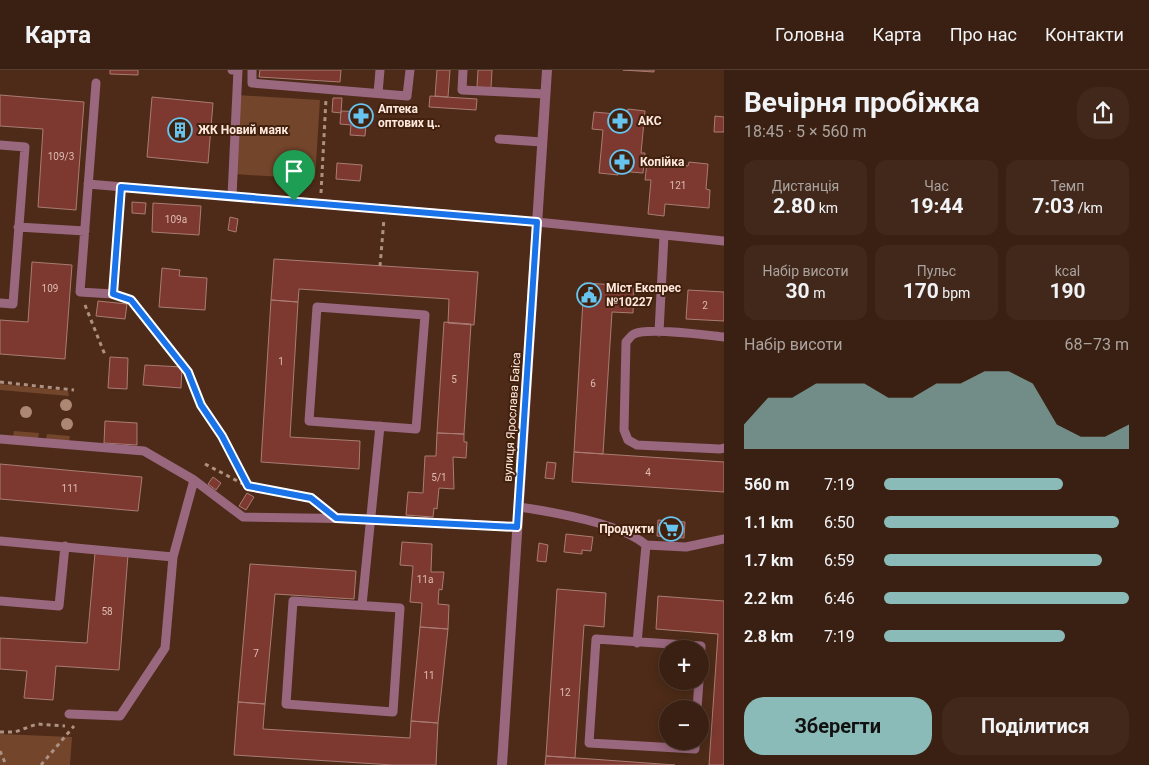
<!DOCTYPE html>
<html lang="uk">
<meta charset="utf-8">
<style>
:root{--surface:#3a2012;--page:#41281b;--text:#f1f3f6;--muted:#aba39f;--line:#543e32;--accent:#8bbbb9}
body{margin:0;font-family:Roboto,sans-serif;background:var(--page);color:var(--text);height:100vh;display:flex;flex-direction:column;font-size:19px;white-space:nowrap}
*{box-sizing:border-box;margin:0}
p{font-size:16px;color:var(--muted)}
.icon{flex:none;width:28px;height:28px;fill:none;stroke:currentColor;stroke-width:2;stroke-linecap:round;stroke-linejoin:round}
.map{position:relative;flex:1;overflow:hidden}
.sheet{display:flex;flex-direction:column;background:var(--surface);width:425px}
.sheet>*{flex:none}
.fabs{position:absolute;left:659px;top:570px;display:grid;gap:10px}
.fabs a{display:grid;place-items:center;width:50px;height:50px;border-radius:50%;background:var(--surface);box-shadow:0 2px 12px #0003,0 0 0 1px var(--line);font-size:25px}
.pin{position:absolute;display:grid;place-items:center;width:42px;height:42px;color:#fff;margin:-51px -21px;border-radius:50% 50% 50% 0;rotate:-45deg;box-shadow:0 0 5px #0007}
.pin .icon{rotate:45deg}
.round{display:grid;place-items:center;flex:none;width:52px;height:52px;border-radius:20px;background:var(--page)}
.summary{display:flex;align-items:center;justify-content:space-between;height:85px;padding:0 20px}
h1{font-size:28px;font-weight:700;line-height:38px}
.stats{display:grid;grid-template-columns:repeat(3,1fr);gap:8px;height:85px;padding:5px 20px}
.stats div{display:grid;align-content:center;border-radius:12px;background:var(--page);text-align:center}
.stats b{font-size:21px;font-weight:700}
.stats small{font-size:14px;font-weight:400}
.stats p{font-size:14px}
.chart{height:140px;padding:10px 20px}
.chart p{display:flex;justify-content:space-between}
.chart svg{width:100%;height:90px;margin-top:5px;fill:var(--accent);opacity:.7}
.cta{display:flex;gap:10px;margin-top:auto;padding:10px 20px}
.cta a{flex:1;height:58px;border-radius:20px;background:var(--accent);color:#111;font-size:20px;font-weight:700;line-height:58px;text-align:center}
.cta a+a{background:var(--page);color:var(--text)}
ul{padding:0 20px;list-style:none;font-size:16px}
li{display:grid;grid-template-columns:80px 60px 1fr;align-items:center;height:38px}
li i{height:12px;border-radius:6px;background:var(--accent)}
header{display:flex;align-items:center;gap:30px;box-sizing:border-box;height:70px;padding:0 25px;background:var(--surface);border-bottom:1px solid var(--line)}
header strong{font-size:24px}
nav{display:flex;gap:28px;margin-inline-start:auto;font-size:18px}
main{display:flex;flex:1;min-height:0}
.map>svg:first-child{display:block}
</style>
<header>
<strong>Карта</strong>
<nav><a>Головна</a><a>Карта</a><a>Про нас</a><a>Контакти</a></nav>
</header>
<main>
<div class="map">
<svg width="724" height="695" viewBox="0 0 724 695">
<rect width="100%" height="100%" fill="#4d2b18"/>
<path fill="#73452b" d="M237 25 320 30 315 109 233 104Z
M0 314 68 321 69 326 0 320Z
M14 361 39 363 38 369 13 367Z
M47 364 70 366 69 372 46 370Z
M0 664 72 667 70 695H0Z"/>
<path fill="#7d3930" stroke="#a97c74" d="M110 0H138V5L110 4Z
M260 0H341L340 12 259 7Z
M437 0H450L448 27 435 26Z
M478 0H492L491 18 477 17Z
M623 0H654V2Z
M0 25 84 32 76 140 38 137 43 59 0 56Z
M430 26 477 29 476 40 429 37Z
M152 27 213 33 208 93 147 87Z
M333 28H342L341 43 332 42Z
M628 39 645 41 641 83H645L643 103 619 101 618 105 599 103 603 60 592 59 594 42 627 45Z
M341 41 367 42 365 66 350 65 351 55 340 54Z
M715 46 724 47V62H714Z
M647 92 688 96 689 92 708 94 706 119 710 120 709 138 665 134 664 146 648 144 651 110H645Z
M337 93 362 95 360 111 336 109Z
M132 132 146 133 145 144 132 143Z
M153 133 201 136 199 165 152 162Z
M230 147 238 149 236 162 228 160Z
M274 189 478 202 474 255 448 253 449 229 299 219 298 232 271 230Z
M32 192 72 195 65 289 0 284V250L28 252Z
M162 198 180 200 179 206 207 208 205 240 159 237Z
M584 213 634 216 633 243 612 242 603 384 574 382Z
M688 220 724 222V251L686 249Z
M271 230 298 232 290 367 360 371 359 399 261 392Z
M98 231 127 234 125 249 96 246Z
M444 252 471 254 464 364 437 363Z
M110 287 128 288 127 319 108 318Z
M145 295 182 297 181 318 143 315Z
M105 351 137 353V375L104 373Z
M437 363 464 364V372H467L466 388 453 387 454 419 439 418 437 439 434 438 433 447 406 445 408 422 423 423 425 386H436Z
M574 382 724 392V422L572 412Z
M547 392 556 393 554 409 545 408Z
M0 394 142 407 138 441 0 429Z
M213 407 221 413 216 420 208 414Z
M247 423 254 427 246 440 239 436Z
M658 450 685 452 684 468 657 466Z
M566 464 593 467 591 481 582 480V484L564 482Z
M402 472 432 474 431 502H444L442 520 439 519 438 534 449 535 448 559 420 557 422 533 410 532 413 496 400 495Z
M539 473 548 475 546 492 537 491Z
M95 483 128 485 119 600 56 596 53 630 24 628 27 601 0 599V568L87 573Z
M250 494 356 501 354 529 275 524 265 634 238 632Z
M557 519 606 523 604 557 584 555 575 688 546 686Z
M658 526 724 531V695H709L718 564 656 559Z
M420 557 448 559 438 653 411 651Z
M238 632 265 634 263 659 410 668 411 651 438 653 436 695H393L234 685Z
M546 686 577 688 675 695H545Z"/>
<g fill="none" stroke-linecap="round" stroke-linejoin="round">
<path stroke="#ad9182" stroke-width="3" stroke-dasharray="4 4" stroke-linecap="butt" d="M321 123 326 29
M380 196 384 149
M123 227 131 230 188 302 201 335 222 366 248 416 311 428 322 437
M85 235 105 285
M0 312 74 320
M205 394 247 416
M0 662H15L37 654 65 656
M0 681 6 695
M41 695 74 656"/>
<path stroke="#99677e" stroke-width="9" d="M232 0H238L232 126
M252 0V13L407 26 410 0
M463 0 462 20 545 24
M96 13 80 222 113 224 121 117
M378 23 380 0
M499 69 542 72
M0 75 25 77 13 234 0 233
M88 114 537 152 724 171
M18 157 85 161
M317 237 425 245 416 359 309 351Z
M659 262 664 165
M724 267C705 265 648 257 634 264 630 266 629 269 626 272L624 360 628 370 637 375 720 379 724 378
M0 369 144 381 194 410 243 447 371 449 517 457
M519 437C553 442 621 453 646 475L686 477 724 469
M0 471 173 487
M0 531 59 536 65 476
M293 531 400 538 393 642 286 634Z
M362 535 380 356
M637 573 646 475
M697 639 699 611
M69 644 120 646 165 578 173 487 194 410
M695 671V679L589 673 596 569 701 576 700 598"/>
<path stroke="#99677e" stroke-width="10" d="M502 695 547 0"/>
</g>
<g fill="#ac8774">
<circle cx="66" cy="335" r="6"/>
<circle cx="26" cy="342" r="6"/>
<circle cx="67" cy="354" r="6"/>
</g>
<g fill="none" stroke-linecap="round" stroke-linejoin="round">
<g stroke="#fff" stroke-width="10">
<path id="route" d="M121 117 537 152 517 457 336 448 311 428 248 416 222 366 201 335 188 302 131 230 113 224Z"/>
</g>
<use href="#route" stroke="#1a73e8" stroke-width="6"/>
</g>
<defs>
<g id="pharmacy-ring" transform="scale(1.25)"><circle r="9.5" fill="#41210e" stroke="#66c4ef" stroke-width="1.5"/><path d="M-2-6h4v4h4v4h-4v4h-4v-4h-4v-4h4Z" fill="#66c4ef"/></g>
<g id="building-ring" transform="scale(1.25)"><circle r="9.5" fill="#41210e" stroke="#66c4ef" stroke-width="1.5"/><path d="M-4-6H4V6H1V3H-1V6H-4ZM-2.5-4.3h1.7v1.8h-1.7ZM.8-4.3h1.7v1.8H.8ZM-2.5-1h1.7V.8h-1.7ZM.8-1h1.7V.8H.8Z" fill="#66c4ef"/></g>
<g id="civic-ring" transform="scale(1.25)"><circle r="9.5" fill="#41210e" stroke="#66c4ef" stroke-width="1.5"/><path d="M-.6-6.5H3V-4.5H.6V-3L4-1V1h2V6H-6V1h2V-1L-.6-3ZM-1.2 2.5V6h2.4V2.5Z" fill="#66c4ef"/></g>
<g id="supermarket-ring" transform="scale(1.25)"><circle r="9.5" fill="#41210e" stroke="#66c4ef" stroke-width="1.5"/><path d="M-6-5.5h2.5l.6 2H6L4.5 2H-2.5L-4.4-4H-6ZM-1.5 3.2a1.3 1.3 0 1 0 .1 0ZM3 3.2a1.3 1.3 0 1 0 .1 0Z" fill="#66c4ef"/></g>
</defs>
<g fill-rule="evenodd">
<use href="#pharmacy-ring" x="361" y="46"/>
<use href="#pharmacy-ring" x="620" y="51"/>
<use href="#building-ring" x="180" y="60"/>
<use href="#pharmacy-ring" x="622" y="92"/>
<use href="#civic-ring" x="589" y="225"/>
<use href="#supermarket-ring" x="671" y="459"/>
</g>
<g text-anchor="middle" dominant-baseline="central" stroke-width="4" stroke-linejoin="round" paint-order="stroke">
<g font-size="10" fill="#debcb2">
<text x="61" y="86">109/3</text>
<text x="678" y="115">121</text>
<text x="176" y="149">109а</text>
<text x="50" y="218">109</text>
<text x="705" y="235">2</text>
<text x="281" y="291">1</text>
<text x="454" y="309">5</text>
<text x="593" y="313">6</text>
<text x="648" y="402">4</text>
<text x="439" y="407">5/1</text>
<text x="70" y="418">111</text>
<text x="425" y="509">11а</text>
<text x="107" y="541">58</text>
<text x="256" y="583">7</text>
<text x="429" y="605">11</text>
<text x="565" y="622">12</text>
</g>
<g font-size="12" font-weight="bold" fill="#ffe8dd" stroke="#41210e" text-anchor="start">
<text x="378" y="39">Аптека<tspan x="378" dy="14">оптових ц‥</tspan></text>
<text x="638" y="51">АКС</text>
<text x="198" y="60">ЖК Новий маяк</text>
<text x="640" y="92">Копійка</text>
<text x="606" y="218">Міст Експрес<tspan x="606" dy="14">№10227</tspan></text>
<text x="654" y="459" text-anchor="end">Продукти</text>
</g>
<g font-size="12" fill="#ffe8dd" stroke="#41210e">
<text transform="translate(512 347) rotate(-86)">вулиця Ярослава Баіса</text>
</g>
</g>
</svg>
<div class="fabs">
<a>+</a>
<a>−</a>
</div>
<div class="pin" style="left:294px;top:131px;background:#1e9e55"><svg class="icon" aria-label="arrive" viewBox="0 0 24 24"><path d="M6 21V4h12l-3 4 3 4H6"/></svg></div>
</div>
<section class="sheet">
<div class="summary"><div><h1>Вечірня пробіжка</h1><p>18:45 · 5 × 560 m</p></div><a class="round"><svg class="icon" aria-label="share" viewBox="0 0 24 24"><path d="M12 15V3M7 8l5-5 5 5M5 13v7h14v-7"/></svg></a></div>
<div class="stats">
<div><p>Дистанція</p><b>2.80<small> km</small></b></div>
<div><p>Час</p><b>19:44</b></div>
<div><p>Темп</p><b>7:03<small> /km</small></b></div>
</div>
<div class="stats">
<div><p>Набір висоти</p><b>30<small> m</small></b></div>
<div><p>Пульс</p><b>170<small> bpm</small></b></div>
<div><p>kcal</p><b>190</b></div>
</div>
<div class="chart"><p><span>Набір висоти</span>68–73 m</p>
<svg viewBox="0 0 160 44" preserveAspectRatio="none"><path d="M0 44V32L10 19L20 19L30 12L40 12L50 12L60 19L70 19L80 12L90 12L100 6L110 6L120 12L130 32L140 38L150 38L160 32V44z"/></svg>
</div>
<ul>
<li><b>560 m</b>7:19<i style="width:73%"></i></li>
<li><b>1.1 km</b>6:50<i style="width:96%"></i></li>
<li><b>1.7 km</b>6:59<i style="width:89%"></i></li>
<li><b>2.2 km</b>6:46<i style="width:100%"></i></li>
<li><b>2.8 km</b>7:19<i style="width:74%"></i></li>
</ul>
<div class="cta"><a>Зберегти</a><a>Поділитися</a></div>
</section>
</main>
